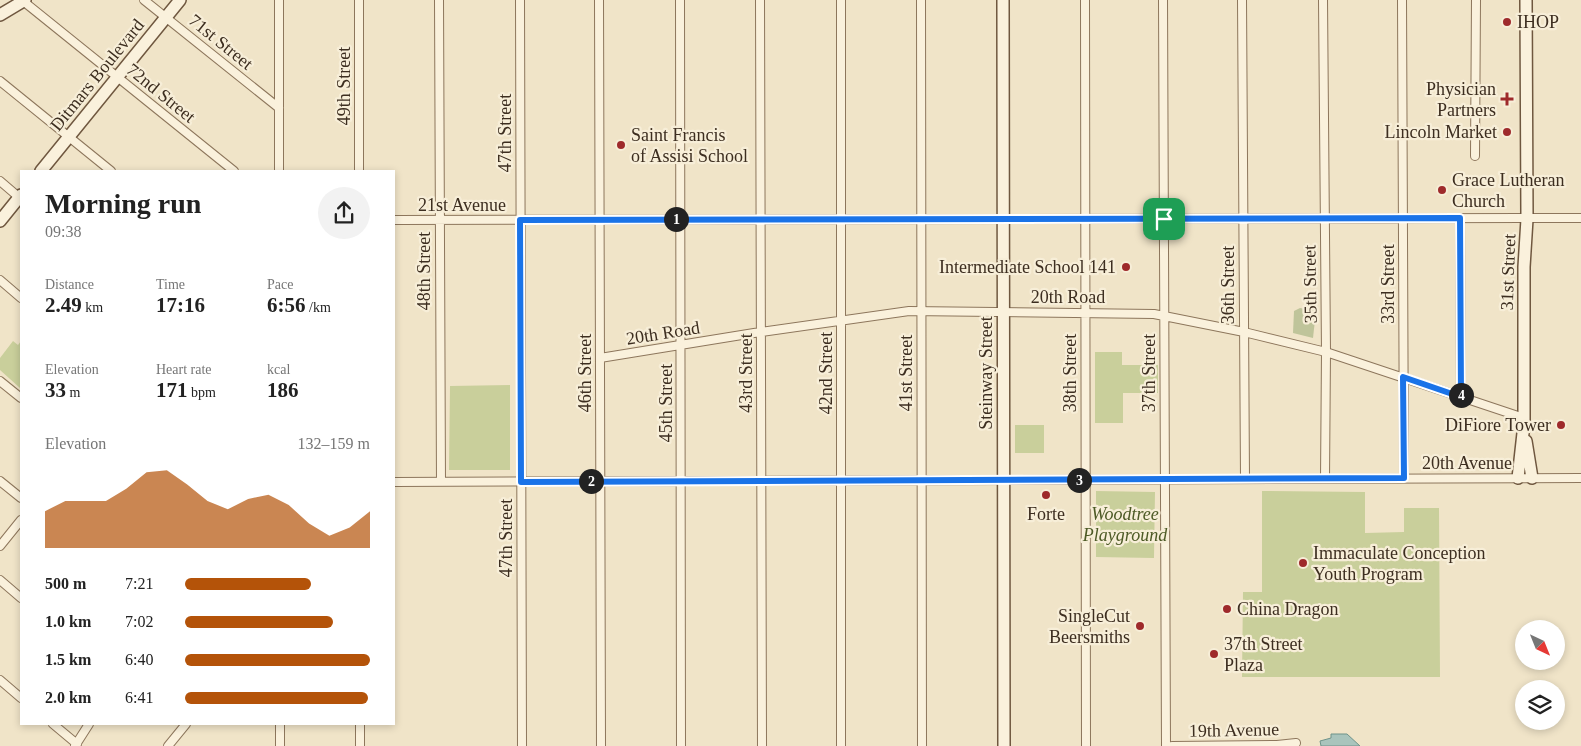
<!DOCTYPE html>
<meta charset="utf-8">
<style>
:root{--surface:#fff;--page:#f2f2f2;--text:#222;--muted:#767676;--accent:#b45309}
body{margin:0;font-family:"Times New Roman",serif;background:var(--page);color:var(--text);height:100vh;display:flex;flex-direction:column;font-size:19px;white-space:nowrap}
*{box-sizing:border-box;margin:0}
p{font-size:16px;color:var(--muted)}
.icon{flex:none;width:28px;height:28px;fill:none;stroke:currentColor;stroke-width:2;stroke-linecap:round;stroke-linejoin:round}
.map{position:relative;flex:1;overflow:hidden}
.panel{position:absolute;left:20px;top:170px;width:375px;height:555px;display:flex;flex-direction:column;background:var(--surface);border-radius:0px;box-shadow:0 2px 8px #0003}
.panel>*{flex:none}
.needle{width:32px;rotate:137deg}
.buttons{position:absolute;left:1515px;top:620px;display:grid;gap:10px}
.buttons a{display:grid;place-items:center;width:50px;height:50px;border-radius:50%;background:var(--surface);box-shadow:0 2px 8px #0003;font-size:25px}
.pin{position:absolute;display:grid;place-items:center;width:42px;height:42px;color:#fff;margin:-21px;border-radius:10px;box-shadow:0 2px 8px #0006}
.km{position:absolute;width:25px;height:25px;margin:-12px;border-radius:50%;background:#222;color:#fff;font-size:14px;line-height:25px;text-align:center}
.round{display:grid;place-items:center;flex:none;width:52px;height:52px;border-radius:26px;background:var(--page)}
.summary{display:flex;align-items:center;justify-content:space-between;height:85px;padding:0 25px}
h1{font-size:28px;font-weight:700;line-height:38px}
.stats{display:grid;grid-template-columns:repeat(3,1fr);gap:8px;height:85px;padding:5px 25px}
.stats div{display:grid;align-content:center}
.stats b{font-size:21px;font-weight:700}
.stats small{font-size:14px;font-weight:400}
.stats p{font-size:14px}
.chart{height:140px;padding:10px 25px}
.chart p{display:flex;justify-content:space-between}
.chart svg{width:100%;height:90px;margin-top:5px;fill:var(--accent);opacity:.7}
ul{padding:0 25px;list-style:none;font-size:16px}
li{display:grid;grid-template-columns:80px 60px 1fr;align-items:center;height:38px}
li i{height:12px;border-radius:6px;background:var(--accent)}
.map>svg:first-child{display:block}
</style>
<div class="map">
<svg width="1581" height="746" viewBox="0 0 1581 746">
<rect width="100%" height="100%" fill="#f0e4c8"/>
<path fill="#c9cf9b" d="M13 341 18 345 21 341V387L20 388 0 370V358Z
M1095 352H1122V365H1158V393H1123V423H1095Z
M510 385V470H449L450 386Z
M1015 425H1044V453H1015Z
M1096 491 1155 492 1154 558 1096 557Z
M1262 491 1365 492V533L1404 532V508H1439L1440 677H1242L1243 592H1262Z"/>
<path fill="#bfc49a" d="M1300 308 1316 311 1313 338 1293 333 1294 311Z"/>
<path fill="#a9c4bc" stroke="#6f938a" d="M1331 734H1347L1360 746H1321L1320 741 1331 738Z"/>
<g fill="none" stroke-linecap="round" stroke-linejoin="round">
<g stroke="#8d765c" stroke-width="10">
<path id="street" d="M144 0 279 108
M279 0V171
M359 0V171
M439 0 441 482
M520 0 522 746
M599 0 601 746
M680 0 681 746
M760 0 762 746
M921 0 922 746
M1085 0 1086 746
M1163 0 1166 746
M1242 0 1245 479
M1323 0 1326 352 1325 479
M1402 0 1404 478
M23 1 234 171
M0 81 111 171
M1475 156 1476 0
M0 181 21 199
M1460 218 1461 397
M394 220 1581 218
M0 280 21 298
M600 358 754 333 909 311 1154 314 1244 332 1326 352 1524 418
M0 381 21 398
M0 481 21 498
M394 482 1581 478
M0 546 21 520
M0 580 21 598
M0 680 21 698
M53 724 77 744
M280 724V746
M75 746 89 724
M168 746 186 724
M360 746V724
M841 746V0
M1172 746 1277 745 1296 743"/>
</g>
<g stroke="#6f573f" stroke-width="14">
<path id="secondary" d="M1003 0 1004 746
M0 15 25 0
M41 171 180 0
M0 221 21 195
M1526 441 1532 478
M1518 478 1524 424V267L1527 219 1526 0"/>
</g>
<use href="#street" stroke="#faf1dc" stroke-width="8"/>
<use href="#secondary" stroke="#faf1dc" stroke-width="11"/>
</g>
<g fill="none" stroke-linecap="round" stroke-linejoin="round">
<g stroke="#fff" stroke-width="10">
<path id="route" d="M1460 218 1461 397 1403 377 1404 478 521 482 520 220Z"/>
</g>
<use href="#route" stroke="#1a73e8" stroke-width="6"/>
</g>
<g fill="#9e2a2b" stroke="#f7eed8" stroke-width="2">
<circle cx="1507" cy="22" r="5"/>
<path d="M1504.5 91.5h5v5h5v5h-5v5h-5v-5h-5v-5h5z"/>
<circle cx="1507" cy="132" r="5"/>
<circle cx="621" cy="145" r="5"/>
<circle cx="1442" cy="190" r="5"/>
<circle cx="1126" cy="267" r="5"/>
<circle cx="1561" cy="425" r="5"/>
<circle cx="1046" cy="495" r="5"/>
<circle cx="1303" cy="563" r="5"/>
<circle cx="1227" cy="609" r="5"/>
<circle cx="1140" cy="626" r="5"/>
<circle cx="1214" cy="654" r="5"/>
</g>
<g text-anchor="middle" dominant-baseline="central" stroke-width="4.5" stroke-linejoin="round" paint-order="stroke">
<g font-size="18" fill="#3d2e20" stroke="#f7eed8" text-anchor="start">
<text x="1517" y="22">IHOP</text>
<text x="1496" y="89" text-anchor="end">Physician<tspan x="1496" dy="21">Partners</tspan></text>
<text x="1497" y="132" text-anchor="end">Lincoln Market</text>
<text x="631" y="135">Saint Francis<tspan x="631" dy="21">of Assisi School</tspan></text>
<text x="1452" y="180">Grace Lutheran<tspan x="1452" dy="21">Church</tspan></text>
<text x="1116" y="267" text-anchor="end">Intermediate School 141</text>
<text x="1551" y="425" text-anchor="end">DiFiore Tower</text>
<text x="1046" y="514" text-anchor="middle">Forte</text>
<text x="1313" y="553">Immaculate Conception<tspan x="1313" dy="21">Youth Program</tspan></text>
<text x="1237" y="609">China Dragon</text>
<text x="1130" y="616" text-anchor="end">SingleCut<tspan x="1130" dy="21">Beersmiths</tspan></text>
<text x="1224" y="644">37th Street<tspan x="1224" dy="21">Plaza</tspan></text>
</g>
<g font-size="18" fill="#3d2e20" stroke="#f7eed8">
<text transform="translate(221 42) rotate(39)">71st Street</text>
<text transform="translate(97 75) rotate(-51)">Ditmars Boulevard</text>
<text transform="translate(344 86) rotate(-90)">49th Street</text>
<text transform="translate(161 93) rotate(39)">72nd Street</text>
<text transform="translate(505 133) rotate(-90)">47th Street</text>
<text x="462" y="205">21st Avenue</text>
<text transform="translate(424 271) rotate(-90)">48th Street</text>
<text transform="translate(1508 272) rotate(-88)">31st Street</text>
<text transform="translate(1310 284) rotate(-91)">35th Street</text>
<text transform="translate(1388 284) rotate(-90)">33rd Street</text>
<text transform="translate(1228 285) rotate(-90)">36th Street</text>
<text x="1068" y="297">20th Road</text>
<text transform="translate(663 333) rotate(-9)">20th Road</text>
<text transform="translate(585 373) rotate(-90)">46th Street</text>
<text transform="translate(746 373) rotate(-90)">43rd Street</text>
<text transform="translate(826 373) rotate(-90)">42nd Street</text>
<text transform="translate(906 373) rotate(-90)">41st Street</text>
<text transform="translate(986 373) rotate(-90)">Steinway Street</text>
<text transform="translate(1070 373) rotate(-90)">38th Street</text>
<text transform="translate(1149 373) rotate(-90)">37th Street</text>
<text transform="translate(666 403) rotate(-90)">45th Street</text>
<text x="1467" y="463">20th Avenue</text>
<text transform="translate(506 538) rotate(-90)">47th Street</text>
<text transform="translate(1234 730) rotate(-1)">19th Avenue</text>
</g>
<g font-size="18" font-style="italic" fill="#4d5a26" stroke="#f7eed8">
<text x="1125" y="514">Woodtree<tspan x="1125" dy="21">Playground</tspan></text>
</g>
</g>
</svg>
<div class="buttons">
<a><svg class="needle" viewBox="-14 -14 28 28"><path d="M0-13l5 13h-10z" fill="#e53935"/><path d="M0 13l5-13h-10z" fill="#767676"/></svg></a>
<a><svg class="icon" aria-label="layers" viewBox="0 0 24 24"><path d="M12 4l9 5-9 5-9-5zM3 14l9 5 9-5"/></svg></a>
</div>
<div class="pin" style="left:1164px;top:219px;background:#1e9e55"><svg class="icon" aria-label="arrive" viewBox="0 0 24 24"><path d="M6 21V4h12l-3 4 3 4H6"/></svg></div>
<b class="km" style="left:676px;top:219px">1</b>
<b class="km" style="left:591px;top:481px">2</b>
<b class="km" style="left:1079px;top:480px">3</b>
<b class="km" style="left:1461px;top:395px">4</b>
<section class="panel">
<div class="summary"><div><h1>Morning run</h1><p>09:38</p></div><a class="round"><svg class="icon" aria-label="share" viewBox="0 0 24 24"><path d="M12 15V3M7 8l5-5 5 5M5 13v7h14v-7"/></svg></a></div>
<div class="stats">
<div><p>Distance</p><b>2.49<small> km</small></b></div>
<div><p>Time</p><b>17:16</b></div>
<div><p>Pace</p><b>6:56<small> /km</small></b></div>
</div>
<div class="stats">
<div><p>Elevation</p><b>33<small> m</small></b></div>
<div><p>Heart rate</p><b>171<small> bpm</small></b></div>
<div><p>kcal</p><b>186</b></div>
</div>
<div class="chart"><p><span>Elevation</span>132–159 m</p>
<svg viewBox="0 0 160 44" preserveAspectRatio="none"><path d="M0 44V26L10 21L20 21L30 21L40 15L50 7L60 6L70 13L80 21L90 25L100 20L110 18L120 23L130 32L140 38L150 34L160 26V44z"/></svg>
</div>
<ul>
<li><b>500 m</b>7:21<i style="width:68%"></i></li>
<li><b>1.0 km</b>7:02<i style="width:80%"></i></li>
<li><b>1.5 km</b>6:40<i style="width:100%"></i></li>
<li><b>2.0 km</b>6:41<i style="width:99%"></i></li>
</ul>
</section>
</div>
